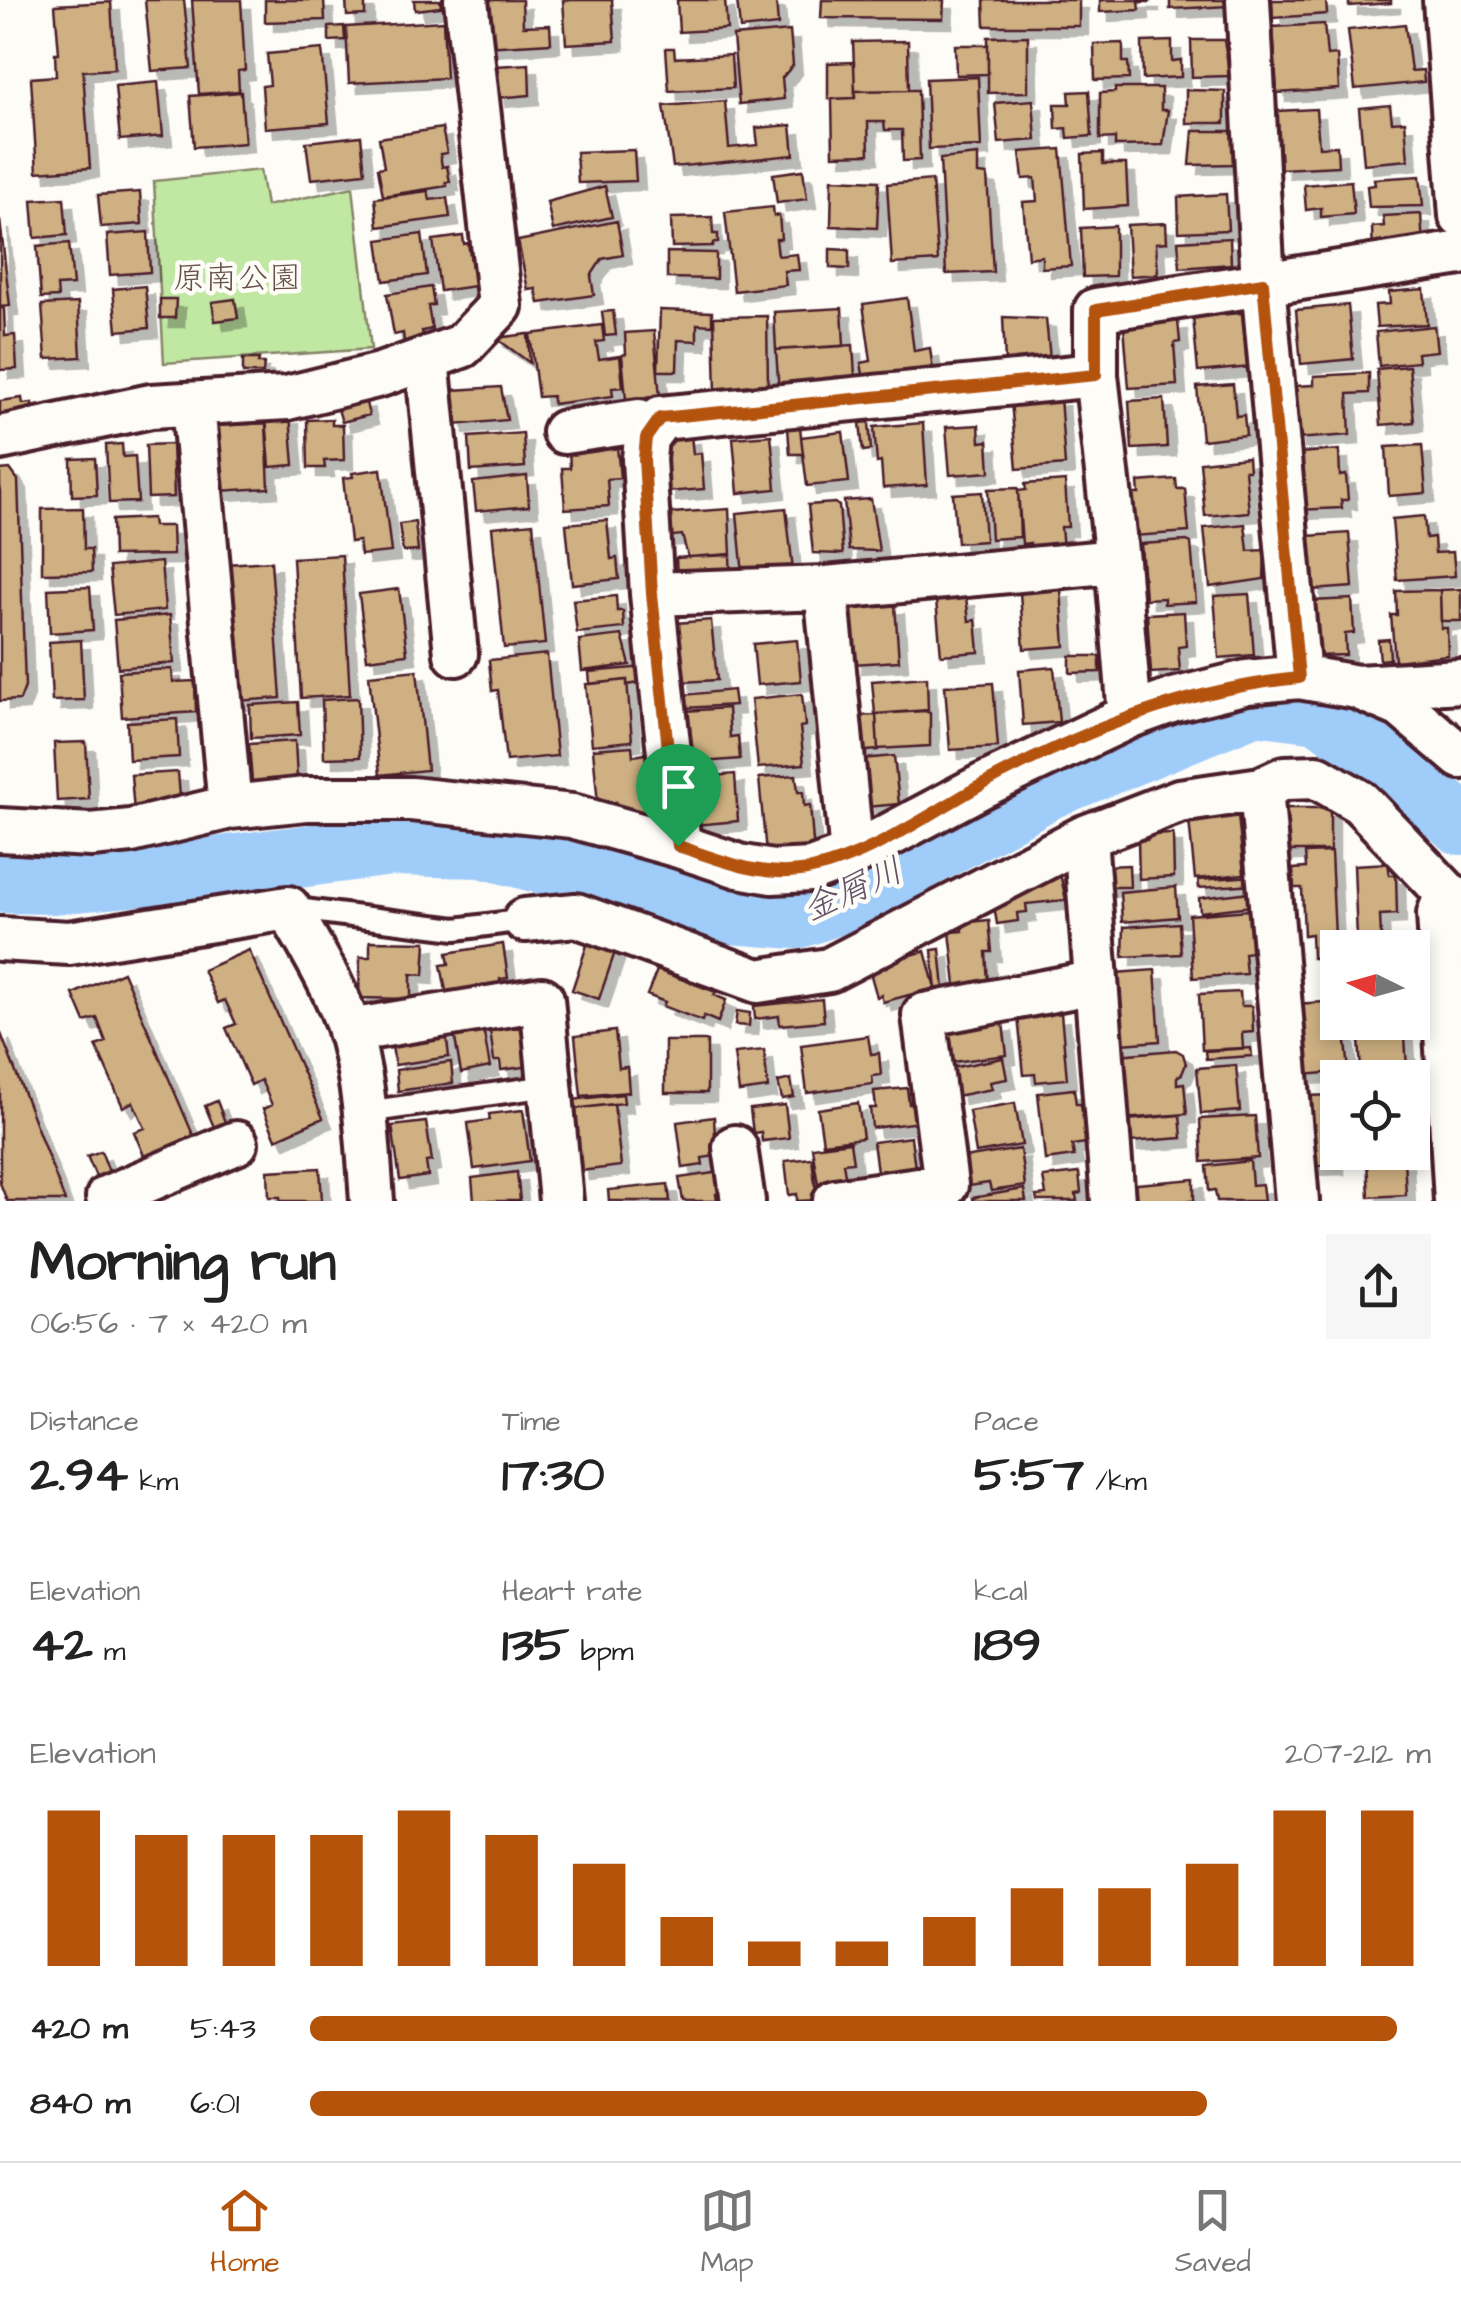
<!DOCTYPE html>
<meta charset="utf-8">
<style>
:root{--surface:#fff;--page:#f6f6f6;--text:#222;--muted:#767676;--line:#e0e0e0;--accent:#b45309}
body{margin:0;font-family:"Architects Daughter","Klee One",sans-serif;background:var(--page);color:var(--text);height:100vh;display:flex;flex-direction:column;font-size:38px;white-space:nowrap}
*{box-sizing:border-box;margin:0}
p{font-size:32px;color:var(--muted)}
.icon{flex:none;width:55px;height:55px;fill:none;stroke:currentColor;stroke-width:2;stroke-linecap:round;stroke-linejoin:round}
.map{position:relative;height:1201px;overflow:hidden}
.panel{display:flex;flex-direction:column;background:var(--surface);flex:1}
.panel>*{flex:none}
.needle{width:65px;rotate:275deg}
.tools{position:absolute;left:1320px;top:930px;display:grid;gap:20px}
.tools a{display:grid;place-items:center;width:110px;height:110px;border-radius:0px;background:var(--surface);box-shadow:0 5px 15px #0003;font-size:50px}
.pin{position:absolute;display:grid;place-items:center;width:85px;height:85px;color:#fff;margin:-102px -42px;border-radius:50% 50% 50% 0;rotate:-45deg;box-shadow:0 0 10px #0007}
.pin .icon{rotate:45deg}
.round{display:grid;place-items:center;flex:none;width:105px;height:105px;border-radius:0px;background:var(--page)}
.head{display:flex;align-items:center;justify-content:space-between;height:170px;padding:0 30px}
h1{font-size:55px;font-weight:700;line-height:75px}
.stats{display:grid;grid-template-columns:repeat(3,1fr);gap:15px;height:170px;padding:10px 30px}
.stats div{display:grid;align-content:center}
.stats b{font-size:50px;font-weight:700}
.stats small{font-size:28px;font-weight:400}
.stats p{font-size:28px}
.chart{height:280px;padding:20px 30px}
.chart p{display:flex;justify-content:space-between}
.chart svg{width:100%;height:180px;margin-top:10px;stroke:var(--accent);stroke-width:6}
ul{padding:0 30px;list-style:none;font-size:32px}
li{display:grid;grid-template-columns:160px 120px 1fr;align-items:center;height:75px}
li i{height:25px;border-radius:12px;background:var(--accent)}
.menu{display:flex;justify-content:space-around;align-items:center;height:140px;border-top:2px solid var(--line);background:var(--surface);font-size:28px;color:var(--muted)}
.menu a{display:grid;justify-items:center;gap:5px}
.menu .active{color:var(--accent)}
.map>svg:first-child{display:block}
</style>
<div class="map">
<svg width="1461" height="1201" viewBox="0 0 1461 1201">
<defs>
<filter id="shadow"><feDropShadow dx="9" dy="9" stdDeviation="0" flood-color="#0004"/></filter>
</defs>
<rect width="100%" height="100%" fill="#fdfcf7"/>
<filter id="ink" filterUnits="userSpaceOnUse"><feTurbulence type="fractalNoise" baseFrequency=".01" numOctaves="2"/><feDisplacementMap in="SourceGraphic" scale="20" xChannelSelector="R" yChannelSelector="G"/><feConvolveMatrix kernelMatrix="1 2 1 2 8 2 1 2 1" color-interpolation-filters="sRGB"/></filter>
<g filter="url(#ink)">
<path fill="#c1e8a3" stroke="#868467" stroke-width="2.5" d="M260 170 266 206 353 187 371 349 164 363 154 181Z"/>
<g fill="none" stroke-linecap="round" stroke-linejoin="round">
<path stroke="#a0ccfa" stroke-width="62" d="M0 882 55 883 205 869 391 845 482 847 730 913 796 918 846 901 1049 788 1255 704 1319 712 1394 766 1461 824"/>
</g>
<path fill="#ceb082" stroke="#4a1f2b" stroke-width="2.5" filter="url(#shadow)" d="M145 0H184L191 68 152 71Z
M192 0H241L245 70 238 71 239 91 199 94Z
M265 0H324L325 20 265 22Z
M346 0H365V15L347 16Z
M414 0H440L441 7 415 10Z
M482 0H522L523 26 550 25 551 43 484 47Z
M563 0H612L615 41 566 44Z
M677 0H725L727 29 679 32Z
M737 0H776L778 25 740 29Z
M822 0H944L943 19 821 18Z
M984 0H1079V26H985Z
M1100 0H1150V2H1139L1140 10 1100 12Z
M1170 0H1229L1230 6 1170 9Z
M1272 0H1326L1327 14 1273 18Z
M1349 0H1391V3L1349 6Z
M111 2 115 69 83 71 90 168 37 172 31 78 56 76 55 53H59L55 5Z
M443 21 446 78 349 83 346 27Z
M1324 24 1327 56 1337 55 1339 89 1277 93 1273 27Z
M1405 24 1411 71 1423 70 1424 82 1355 89 1348 30Z
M344 26 345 40 329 41V27Z
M790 31 793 65 782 78 784 99 739 104 733 36Z
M1028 36V92L988 93V37Z
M1191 40H1224L1230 76 1192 77Z
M908 41 909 90 855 91 853 42Z
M1172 41V61L1181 60V77L1143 79 1142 42Z
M1123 43V62H1128L1129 79 1095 80 1094 44Z
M955 45H988V74L956 75Z
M666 48H674L675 58 731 55 733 88 669 91Z
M322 49 329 123 265 128 262 86 270 85 267 54Z
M854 62 855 98 828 99V63Z
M529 64 530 95 497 98 495 66Z
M978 77 981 147 929 149 926 79Z
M158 82 163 136 120 140 115 86Z
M1115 88H1161V110H1168L1163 145 1115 146V138L1100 139V93L1115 92Z
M909 90H918L920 160 903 161 902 130H885L884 122H868L869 154 833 155 832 99 855 98V91Z
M1186 90 1225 91V123H1186Z
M1089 91 1092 136 1068 138 1067 128 1056 129 1055 104H1070L1069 92Z
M241 92 245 143 194 147 190 96Z
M1033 100 1036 140 999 143 995 103Z
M725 101 729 148 758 145 756 128 791 125 794 155 673 167 664 106Z
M1390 105 1392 122 1405 121 1408 160 1364 164 1359 108Z
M1316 109 1319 147 1337 146 1338 166 1281 169 1277 111Z
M442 128 447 153 440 154 442 167 447 166 450 182H446L447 186 383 196 378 168 384 167 379 138Z
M1193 131H1237V164L1190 165Z
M361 136 365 173 311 179 306 142Z
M1061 149 1071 266 1042 268V256L1028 258 1023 202 1037 201 1035 178 1023 179 1020 152Z
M634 150 636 181 578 183 576 152Z
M1103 153V164H1126L1128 206 1084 209 1082 154Z
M978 155V174L987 175 993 272 946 274 940 159Z
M803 170 807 199 777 203 773 174Z
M1420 176 1423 206 1369 207 1367 186 1375 185 1374 179Z
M832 179 879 181 877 228 831 226Z
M932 180 938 261 892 264 887 184Z
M1351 181 1354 214 1321 217V208L1306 210 1304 185Z
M605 186 612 217 553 230 547 202Z
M428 191 430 200 447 198 450 217 378 227 375 198Z
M140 192 142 224 101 227 98 195Z
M1226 194 1228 230 1179 232 1178 197Z
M64 198 67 235 35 238 32 200Z
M773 207 774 216 779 215 781 239H776L778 256 797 254 799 270 784 271 786 285 734 291 725 212Z
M1421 214 1423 246 1373 255 1372 227 1384 226 1383 216Z
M712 217 713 234H718V243H713V246L672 247 671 218Z
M0 220 10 306 0 307Z
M617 221 623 255 602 259 591 276 594 295 539 303 536 289 528 290 518 241Z
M1166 223 1167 242 1156 243 1158 274 1130 276 1127 225Z
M1115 226V276L1083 277 1081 228Z
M148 232 150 272 110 275 107 235Z
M422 234 427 275 384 281 378 240Z
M463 236 464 244 468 243 475 286 440 291 433 240Z
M1230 238 1231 264 1180 268 1178 241Z
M69 243 73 285 57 286 58 297 41 298 37 246Z
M830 249 849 250V269L830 268Z
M667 252 716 253V279L667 278Z
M145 286 149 328 117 331 113 289Z
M431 287 434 305 428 306 432 329 422 331 424 339 404 342 403 333 394 335 387 294Z
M1424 289 1427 324 1377 327 1375 305 1390 304 1389 292Z
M907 298 914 351 930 348 933 370 864 380 861 363 871 361 863 304Z
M160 299H176L175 318H160Z
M235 299 238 318 215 321 212 302Z
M78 303 81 357 46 359 42 305Z
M1348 305 1353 359 1301 364 1296 310Z
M0 308H4L5 336 15 335 17 369 0 370Z
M842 308 844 346 776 350 774 312Z
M660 310 712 312V325L697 324V341L678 340 677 371H658Z
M613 311 616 335 605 336 602 312Z
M1253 312 1251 367 1198 372 1193 317Z
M767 316 768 385 748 386V393L716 394 714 317Z
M1003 317 1046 319 1050 359 1005 363Z
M1178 321 1180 342 1174 343 1177 385 1129 388 1124 326Z
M602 325 604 341 596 342 599 359 620 356 623 387 612 388 613 396 553 404 552 396 538 397 530 334Z
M1434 326 1437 351 1417 353 1418 362 1379 366 1376 332Z
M654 331 660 397 626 399 622 355 626 354 625 333Z
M528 334 530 363 496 338Z
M853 345 855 376 834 377 835 384 779 393 776 350Z
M243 359H259L258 363H264L263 373H243Z
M1409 366 1414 422 1381 425 1377 369Z
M1369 373V393L1348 394 1350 435 1296 439 1294 386 1314 385V376Z
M1233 384 1236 416 1244 415 1246 435 1202 440 1197 387Z
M501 387 507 420 455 425 453 390Z
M1060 397 1065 465 1017 469 1011 401Z
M22 398 23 404 32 403 33 417 0 422V401Z
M365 399 369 415 342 422 337 406Z
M1164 399 1167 447 1132 449 1129 401Z
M290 415 294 465 270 467 266 417Z
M332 419V425H343L344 460 324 461 325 468H308L307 420Z
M869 422 871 450 863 451 860 423Z
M266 423 269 488 219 491 215 426Z
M923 423 927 485 883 488 881 462 877 463 874 427Z
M979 425 980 442 988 441 990 472 950 475 946 427Z
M800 427 803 454H790L788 428Z
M843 432 849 482 807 486 801 437Z
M523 433 525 467 471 471 469 437Z
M691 435 693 454 701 453 704 489 667 492 662 438Z
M771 435 776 489 738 493 733 438Z
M122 444 123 457 135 456 138 502 109 503 106 445Z
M172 444 174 497 148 498 146 445Z
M1422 445 1426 493 1389 496 1386 447Z
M617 446 620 478 607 479 609 506 565 509 562 468H570L569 450Z
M1339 450 1340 476 1346 475 1348 500H1341L1342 508 1296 510 1299 453Z
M1248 457 1249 470H1245L1249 512 1205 516 1200 462Z
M95 458 97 495 72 496 71 459Z
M10 469 18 480 25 687 20 700 0 701V470Z
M381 469 391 552 361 555 359 541 350 542 343 478 353 477 352 473Z
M527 476 529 506 476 511 473 482Z
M1176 479 1177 489H1185L1189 532 1133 536 1130 494H1139L1138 482Z
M1065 481 1068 527H1061L1063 549 1030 551V543L1022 544 1018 491 1026 490 1025 484Z
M1018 488 1020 537 991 539 988 489Z
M982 492 985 541 957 543 953 494Z
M871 499 879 551 849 550 844 501Z
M835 503 839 506 843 554 813 553 808 505Z
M83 508 84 549H91L92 572 42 573V509Z
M786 508 793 570 743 575 737 513Z
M729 509 731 555 688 557 682 535 663 537 661 519 672 518V513Z
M1424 516 1426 538 1434 537 1435 553 1453 552 1455 576 1397 580 1392 519Z
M152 518 153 526H172L173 555 113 556 112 520Z
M607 520 611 559 617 558 619 579 572 584 566 524Z
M415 522 418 551 403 552 399 524Z
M533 523 545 644 504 648 492 527Z
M1245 524 1248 551 1265 550 1264 579 1210 587 1204 528Z
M1349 533 1353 587 1312 590 1308 536Z
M1187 541 1191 543 1196 602 1164 604V598L1145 599 1141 544Z
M730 554 731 585 677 577 676 558Z
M342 555 350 695 301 698 293 558Z
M271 561 281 698 236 701 227 564Z
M161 562 165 610 114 615 109 567Z
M90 587 93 630 50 633 48 589Z
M399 589 407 654 367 659 359 594Z
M1061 589 1065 646 1024 649 1020 592Z
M1461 589V621H1441L1440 590Z
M1440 590 1441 628H1447L1448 655 1395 661 1391 615H1397L1396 591Z
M1249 594 1254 655 1219 658 1214 596Z
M616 596 617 611H623L624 628 577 633 573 600Z
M966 597 969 621 976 620 979 652 941 655 936 600Z
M1352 599 1354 633 1345 634 1346 655 1314 656 1311 601Z
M895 605 899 661 853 664 850 607Z
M1184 612 1186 646 1178 647 1180 671 1151 673 1147 614Z
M170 615 174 663 118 668 114 620Z
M711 620 717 680 682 682 677 623Z
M622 635 630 665 582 671 579 640Z
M1389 639 1390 659 1380 660 1378 640Z
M81 640 84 700 52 701 49 642Z
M797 640 801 681 757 685 753 644Z
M547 654 557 756 506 761 498 690 492 691 489 660Z
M1070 656H1100V672L1070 673Z
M645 667 646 682 627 685V680L590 684 589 672Z
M1054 667 1059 722 1023 725 1019 670Z
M172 669 173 682 195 681 196 712 122 717 119 672Z
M417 670 427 770 380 775 369 675Z
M927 677 928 710 875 714 872 681Z
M627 680 632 741 592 745 586 684Z
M993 683 998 747 950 750 945 686Z
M733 690 735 705 684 708 683 695Z
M802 694 805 726 800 727 804 764 758 768 751 699Z
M358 698 360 757 324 758 322 700Z
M298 702 300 735 251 738 250 705Z
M728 708 730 737 738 736 740 759 690 763 685 711Z
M925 711 930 713V746L878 749 876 714Z
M876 715 878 750 854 752 852 716Z
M177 719 179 757 129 760 127 722Z
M295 741 297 779 252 782 249 744Z
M86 742 89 799 57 801 54 743Z
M632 746 633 756 646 754 649 787 657 786 659 810 617 814 616 802 598 804 593 749Z
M894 756 899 804 866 807 862 759Z
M178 772 181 809 134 812 131 775Z
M735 774 738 821 695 825 691 778Z
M796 775 798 792H803L804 806 810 805 814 854 766 853 759 778Z
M1287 808H1330V851H1281V825H1286Z
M1238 815 1244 874 1195 879 1189 820Z
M1173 834 1174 877 1139 879 1138 840H1147V835Z
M1331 852 1336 958H1312L1311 934 1304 935 1302 888H1294L1293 869 1306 868 1305 853Z
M1389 863V875H1396L1397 914 1380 915 1381 938 1357 939 1354 865Z
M1129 865 1130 887H1106V866Z
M1059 869 1066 900 1026 904 1027 912 1017 913 1018 921 997 924 993 900Z
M1254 876V884L1199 888 1198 880Z
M1176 887 1178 917 1122 922 1120 892Z
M1251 892 1252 906 1200 912 1199 898Z
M1249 910 1252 952 1244 953 1246 974 1193 978 1189 915Z
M989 920 992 952H986L988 982 956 985 950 932 963 931 962 923Z
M1179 923 1181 954 1123 957 1124 927Z
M589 939 616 949 599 999 572 990Z
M370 941 426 942 424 975 411 974V999L359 998 360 957H370Z
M503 944 508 978 500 979 501 987 447 996 441 965 449 964 447 953Z
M940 949 945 999 937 1000 932 950Z
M249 950 323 1118 276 1139 263 1109 272 1105 261 1080 251 1085 226 1028 236 1024 225 1000 218 1003 203 970Z
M925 951 935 988 883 1002 881 995 877 997 870 972 879 969 878 965Z
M657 970 716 992 714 995 726 1000 718 1022 704 1016 702 1021 663 1006 665 1002 647 995Z
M1155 970 1160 1041 1109 1045 1115 973Z
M123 972 194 1137 145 1158 134 1132 145 1128 133 1102 123 1107 96 1046 106 1042 97 1018 85 1022 73 994Z
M1240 992 1241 1006H1252L1253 1032 1242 1033 1243 1048 1202 1050 1199 994Z
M822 999 824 1021 780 1025 779 1016 755 1019 754 1006Z
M1338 1001V1022H1344L1349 1071 1303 1075 1296 1004Z
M737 1011 750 1013 749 1026 735 1025Z
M1061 1013 1067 1079 1036 1082 1035 1074 1024 1075 1018 1017Z
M524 1017 531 1066 501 1070 500 1061H494L489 1022Z
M482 1022 490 1067 461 1073 453 1027Z
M1358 1022H1404L1407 1068 1361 1072Z
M1003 1023 1007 1055 945 1063 940 1031Z
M0 1031 65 1201H7L0 1183Z
M615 1031 619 1068 627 1067 629 1092 581 1096 575 1036Z
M446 1032 449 1057 395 1065 391 1039Z
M868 1036 871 1054 879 1053 881 1075 872 1076 873 1084 807 1093 801 1045Z
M665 1041H707V1093H665Z
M1251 1048 1252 1056 1206 1059 1205 1051Z
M764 1050 768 1088 739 1092 734 1053Z
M1176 1050 1183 1054 1186 1064 1182 1074 1177 1077V1084L1184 1083 1187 1114 1122 1119 1117 1055Z
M1003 1058 1007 1079 990 1082 992 1089 956 1096 951 1068Z
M451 1062 453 1083 398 1091 396 1070Z
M1236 1065 1240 1111 1201 1114 1197 1068Z
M791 1079 794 1097 782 1099 778 1082Z
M1418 1079 1421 1116 1412 1117V1080Z
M907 1088 909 1104 917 1102 920 1122 872 1128 870 1108H876L874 1091Z
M1074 1089 1076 1104H1081L1086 1143 1072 1145 1074 1156 1045 1160 1038 1093Z
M623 1094 624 1103 573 1109 572 1100Z
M1338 1095V1152H1347V1156L1335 1157V1165L1306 1166 1304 1096Z
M217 1101 228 1130 217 1134 205 1106Z
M858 1103 863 1138 823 1143 818 1109Z
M1015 1103 1022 1145 976 1153 969 1111Z
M614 1104 621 1166 580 1171 573 1109Z
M785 1105 789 1138 762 1141 761 1132 753 1133 750 1109Z
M523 1110 530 1161 474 1169 468 1123 490 1120 489 1114Z
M1180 1115 1182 1138 1129 1142 1127 1120Z
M1255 1116 1258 1158 1202 1162 1200 1119Z
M714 1117 716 1156 702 1158 703 1165 683 1168 677 1122Z
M426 1122 432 1161 426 1162 428 1176 400 1180 392 1126Z
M911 1137 916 1176 879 1186 873 1142Z
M850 1142 853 1162 843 1163 847 1186 819 1190 812 1147Z
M1020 1149 1025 1186 991 1191 989 1183 962 1187 957 1159Z
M101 1151 110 1174 97 1179 87 1156Z
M812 1158 817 1200 797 1201V1194L789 1195 785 1161Z
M1404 1158 1406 1195 1369 1197 1367 1161Z
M1250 1161 1252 1185 1262 1184 1264 1201H1217L1215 1190 1209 1191 1207 1166Z
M320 1168 322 1201H281L280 1197H269L268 1171Z
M517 1172 520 1201H474L472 1178Z
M721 1172 724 1193 716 1194 717 1201H683L679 1178Z
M1079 1173 1081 1193 1076 1194 1077 1201H1037L1036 1196 1046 1195 1043 1177Z
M1194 1179V1201H1127L1126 1185Z
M668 1184 670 1201H609L608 1190Z
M1024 1189 1026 1201H973L972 1198Z"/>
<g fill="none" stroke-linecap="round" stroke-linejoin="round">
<g stroke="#4a1f2b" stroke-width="28">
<path id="service" d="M288 908 456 929 525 920
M366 1112 548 1086"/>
</g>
<g stroke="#4a1f2b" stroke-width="50">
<path id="minor" d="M1248 0 1263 283 1299 677
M1445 0 1461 216
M427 359 456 654
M1096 375 661 418 646 438 644 459 652 594 679 846 739 866 772 872 811 870 852 855 982 786 1130 716 1174 700 1247 682 1299 677 1357 687 1461 681
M193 404 230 807
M564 432 639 421 653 428
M0 438 151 406 287 398 380 375 462 346 500 306 466 0
M826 588 852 855
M652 594 826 588 1117 561
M1359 688 1401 706 1461 757
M1130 716 1117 561 1096 375V310L1461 253
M1261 789 1297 1201
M0 830 91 835 131 831 230 807 306 799H411L572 816 679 846
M1085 837 1113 1201
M1447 893 1439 914 1456 1201
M525 920 576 915 758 981 829 970 1085 837 1179 801 1261 789 1285 778 1317 777 1360 802 1447 893 1461 901
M0 939 69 943 288 908C311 948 341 996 352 1040 366 1093 368 1147 372 1201
M349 1031 542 999 561 1201
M735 1147 743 1201
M109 1201 108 1197 236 1143
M835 1201 946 1185 924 1015 1096 982"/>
</g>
<use href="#service" stroke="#fdfcf7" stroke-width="20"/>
<use href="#minor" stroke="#fdfcf7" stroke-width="42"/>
</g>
</g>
<g fill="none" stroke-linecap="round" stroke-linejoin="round" filter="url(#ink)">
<g stroke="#fff" stroke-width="20">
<path id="route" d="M1263 283 1299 678C1184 689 1077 733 976 788 925 817 870 856 812 869 766 880 721 860 678 846L652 594 644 459 646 438 660 418 1096 375V310Z"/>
</g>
<use href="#route" stroke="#b45309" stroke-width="12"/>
</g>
<g text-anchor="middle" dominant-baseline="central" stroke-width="9" stroke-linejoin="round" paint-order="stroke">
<g font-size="32" fill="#685149" stroke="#fdfcf7">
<text x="237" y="278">原南公園</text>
</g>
<g font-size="35" font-style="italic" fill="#645369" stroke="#fdfcf7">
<text transform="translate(853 890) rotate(-24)">金屑川</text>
</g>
</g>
</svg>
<div class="tools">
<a><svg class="needle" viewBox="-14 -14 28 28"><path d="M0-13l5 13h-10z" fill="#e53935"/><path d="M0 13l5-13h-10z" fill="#767676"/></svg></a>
<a><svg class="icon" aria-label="locate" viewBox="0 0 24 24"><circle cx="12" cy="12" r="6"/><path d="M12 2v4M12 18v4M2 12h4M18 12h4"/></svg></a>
</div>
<div class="pin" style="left:678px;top:846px;background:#1e9e55"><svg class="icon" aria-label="arrive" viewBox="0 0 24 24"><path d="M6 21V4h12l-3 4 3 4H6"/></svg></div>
</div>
<section class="panel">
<div class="head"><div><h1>Morning run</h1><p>06:56 · 7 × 420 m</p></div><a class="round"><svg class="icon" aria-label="share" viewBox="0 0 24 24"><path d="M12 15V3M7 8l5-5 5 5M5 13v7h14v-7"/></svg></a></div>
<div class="stats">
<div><p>Distance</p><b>2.94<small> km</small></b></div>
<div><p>Time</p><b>17:30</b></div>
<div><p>Pace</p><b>5:57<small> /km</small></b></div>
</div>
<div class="stats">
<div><p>Elevation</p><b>42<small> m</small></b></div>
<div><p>Heart rate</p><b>135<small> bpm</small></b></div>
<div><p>kcal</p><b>189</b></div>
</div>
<div class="chart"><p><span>Elevation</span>207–212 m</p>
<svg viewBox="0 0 160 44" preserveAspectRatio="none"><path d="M5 44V6M15 44V12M25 44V12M35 44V12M45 44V6M55 44V12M65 44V19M75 44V32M85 44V38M95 44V38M105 44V32M115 44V25M125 44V25M135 44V19M145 44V6M155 44V6"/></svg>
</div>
<ul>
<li><b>420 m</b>5:43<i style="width:97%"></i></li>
<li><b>840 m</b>6:01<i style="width:80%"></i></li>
</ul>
</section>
<nav class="menu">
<a class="active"><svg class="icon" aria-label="home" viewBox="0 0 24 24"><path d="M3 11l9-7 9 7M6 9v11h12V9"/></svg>Home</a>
<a><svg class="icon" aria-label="map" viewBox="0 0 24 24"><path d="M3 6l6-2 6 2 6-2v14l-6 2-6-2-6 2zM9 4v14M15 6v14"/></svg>Map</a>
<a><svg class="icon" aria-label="saved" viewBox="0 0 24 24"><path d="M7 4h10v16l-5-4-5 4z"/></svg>Saved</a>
</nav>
